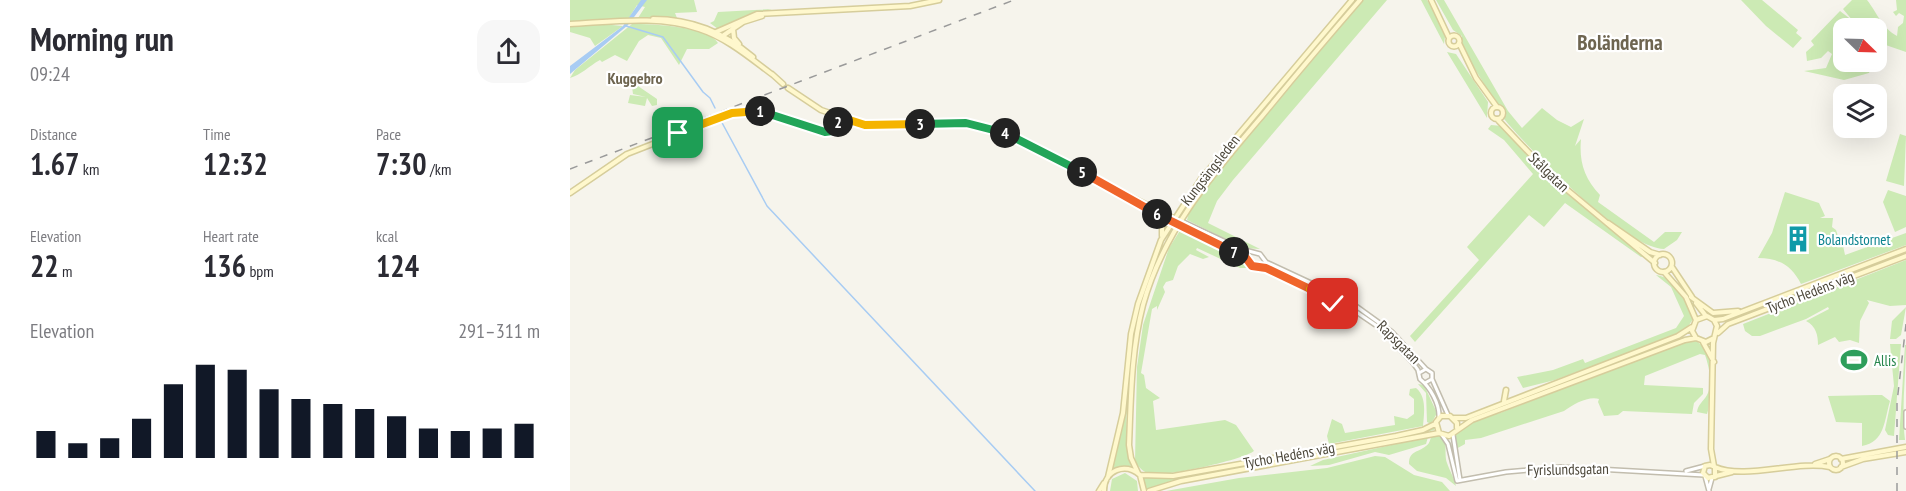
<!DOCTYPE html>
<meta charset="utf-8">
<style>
:root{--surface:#fff;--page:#f7f7f7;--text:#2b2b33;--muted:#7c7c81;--accent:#111827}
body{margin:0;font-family:"PT Sans Narrow",sans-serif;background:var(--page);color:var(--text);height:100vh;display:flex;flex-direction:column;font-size:22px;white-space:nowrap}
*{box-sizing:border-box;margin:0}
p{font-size:20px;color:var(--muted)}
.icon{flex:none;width:33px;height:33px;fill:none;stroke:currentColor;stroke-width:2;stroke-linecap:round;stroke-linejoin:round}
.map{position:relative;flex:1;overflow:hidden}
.sheet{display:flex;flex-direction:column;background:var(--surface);width:570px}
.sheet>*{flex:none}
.needle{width:39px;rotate:113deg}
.buttons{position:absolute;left:1263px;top:18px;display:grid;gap:12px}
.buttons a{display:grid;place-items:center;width:54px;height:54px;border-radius:12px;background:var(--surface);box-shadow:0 6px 24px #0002;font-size:30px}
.pin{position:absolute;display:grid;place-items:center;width:51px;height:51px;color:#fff;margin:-26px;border-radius:12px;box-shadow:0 3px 9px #0006}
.km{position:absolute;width:30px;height:30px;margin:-15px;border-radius:50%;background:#222;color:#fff;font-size:16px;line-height:30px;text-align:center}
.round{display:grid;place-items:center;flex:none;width:63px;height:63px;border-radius:18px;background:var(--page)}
.headline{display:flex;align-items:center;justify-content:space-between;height:102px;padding:0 30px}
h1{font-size:33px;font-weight:700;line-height:45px}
.figures{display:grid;grid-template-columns:repeat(3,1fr);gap:9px;height:102px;padding:6px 30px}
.figures div{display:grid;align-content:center}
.figures b{font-size:30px;font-weight:700}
.figures small{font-size:16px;font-weight:400}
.figures p{font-size:16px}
.chart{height:168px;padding:12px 30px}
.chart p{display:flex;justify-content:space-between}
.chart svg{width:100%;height:108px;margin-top:6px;stroke:var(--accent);stroke-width:6}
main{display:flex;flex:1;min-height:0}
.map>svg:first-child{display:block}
</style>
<main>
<section class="sheet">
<div class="headline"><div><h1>Morning run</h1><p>09:24</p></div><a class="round"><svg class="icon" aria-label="share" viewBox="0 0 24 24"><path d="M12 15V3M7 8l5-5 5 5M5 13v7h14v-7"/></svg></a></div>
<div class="figures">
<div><p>Distance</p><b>1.67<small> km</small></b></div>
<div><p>Time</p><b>12:32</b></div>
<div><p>Pace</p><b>7:30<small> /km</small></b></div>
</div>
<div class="figures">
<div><p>Elevation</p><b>22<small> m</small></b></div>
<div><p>Heart rate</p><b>136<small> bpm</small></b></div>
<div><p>kcal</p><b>124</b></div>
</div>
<div class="chart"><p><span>Elevation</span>291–311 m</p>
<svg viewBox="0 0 160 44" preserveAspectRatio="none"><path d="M5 44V33M15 44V38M25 44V36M35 44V28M45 44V14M55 44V6M65 44V8M75 44V16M85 44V20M95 44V22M105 44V24M115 44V27M125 44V32M135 44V33M145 44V32M155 44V30"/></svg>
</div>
</section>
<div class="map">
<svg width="1336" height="491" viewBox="0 0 1336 491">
<rect width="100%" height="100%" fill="#f6f4ec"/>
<path fill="#cceab4" d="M0 0H124L127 12 105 13 107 18H68L75 7 67 5 59 18 43 20 42 25 53 26 25 46 20 38 0 32Z
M793 0H817L663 180 647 201 638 223 690 249 674 248 617 220 619 212 637 186Z
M851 0H857L876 30 874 44Z
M866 0H874L938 111 952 128 972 108 987 120 1001 127 1014 119 1005 146 1011 139C1009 162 1014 178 1030 195L1028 202 1084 242 1095 232H1112L1107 240 1094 249C1055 248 960 150 934 119V108L925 102 891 46 892 36 883 30Z
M1171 0H1192L1228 30 1226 33 1232 38 1223 48 1196 26Z
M1282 0H1297C1308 14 1311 27 1327 36L1328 27 1333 23 1334 16 1329 13 1326 16 1323 12 1327 10 1326 0H1336V52L1307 42 1306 28H1274L1273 36 1270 40H1273L1274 62H1303L1299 73 1274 80 1234 71 1256 68 1262 54 1258 51 1251 58 1237 61 1236 52 1244 45 1241 41 1270 11 1283 21 1273 9Z
M202 9 177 15 148 29 140 23 144 21 148 12Z
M62 24C81 24 138 26 148 43L139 49H117L109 65 91 38 78 35 69 41 57 61 45 55 32 62 30 60C19 66 11 75 0 78L5 70Z
M877 52 886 54 918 102 917 118Z
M65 84 87 99V105L82 106 77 98 75 106 58 103 60 95 76 97 63 94 62 87Z
M921 125 932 126C973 177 1023 216 1075 256L1071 257 995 203 974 227 959 215 845 342 840 336 909 260 897 247 963 174 934 140 918 129Z
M1330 134 1336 136 1334 186 1316 181Z
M1318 190 1336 196V227L1325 232 1313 202Z
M1215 192 1249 203 1255 216 1250 218H1263L1262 227 1266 230 1269 239 1271 236 1275 255 1336 233V245L1231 284C1222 266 1209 258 1188 258L1202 233Z
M611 229 672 257 678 264 677 268H670L627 248 626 250 639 257 633 259 620 254 608 266 603 280 596 282 593 287 595 292 587 310V306L582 309 571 373 574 375 576 388 590 398 583 401 586 430 655 420 666 425 684 451C672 460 599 476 583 474 575 474 569 468 565 461L567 367 573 325 599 248Z
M1336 260V305L1320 306 1297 300 1299 303 1290 321 1289 343 1280 340 1269 342 1265 337 1248 345C1248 335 1246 326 1236 321L1259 309 1258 307 1236 319 1190 336H1182L1175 331 1173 324Z
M583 265C585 275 571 305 568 318 560 350 551 437 561 466L541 469 553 424 564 327Z
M1086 275C1107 278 1117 301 1123 319L1117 328 1107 335 985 380 953 388 947 377 983 370 1013 359 1015 363 1106 328 1114 316 1101 287Z
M1336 307 1331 335 1326 339H1320L1322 321Z
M1122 339C1144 349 1144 368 1140 389 1138 397 1140 406 1137 414L1127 412C1128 404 1133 402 1137 395 1143 385 1139 366 1135 355L1130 354 1075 376 1074 385 1133 388V394L1124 403 1122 414 1053 411 1048 415 1034 416 1028 402 1029 399C1018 396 1004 404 994 411L911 438 895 440V444L886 449 884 441 887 429 906 419 930 413Z
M1320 344H1331L1324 436 1318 435 1315 430 1324 386Z
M1335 345H1336C1336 376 1331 409 1335 440H1329Z
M848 384 854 385 867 413 861 424 857 422 856 393Z
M846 388C857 397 854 413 853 426L759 444 757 436 762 419 772 424 775 433 825 425 824 416 837 419 844 414V399L839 395 840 389Z
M1304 395H1312L1320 401C1314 421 1315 442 1292 446V423L1266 422 1258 396Z
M864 428V430L832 438 604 480 576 490 573 477 604 478 832 437Z
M864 434C881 438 873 451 877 463 880 472 883 475 886 486L876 478 847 471 839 464C839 451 847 453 856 446 861 443 859 438 864 434Z
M858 437 856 444 819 455 805 452 759 465 740 466 753 460Z
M805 456 815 457 844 475 872 482 880 491H596L669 478 757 468Z
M555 473 567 481 568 491H540L542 479Z"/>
<path fill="#a8ccf3" d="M71 0H77L58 25 0 74V66L53 26Z"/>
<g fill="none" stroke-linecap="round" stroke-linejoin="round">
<path stroke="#a8ccf3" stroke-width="1.5" d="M56 26 93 37 133 92 140 98 145 108
M175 114 150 119 197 206 465 491
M180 114 199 116 251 135 275 128
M282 126C324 135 366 121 408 128
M465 151 544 194
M550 198 579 213"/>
<g stroke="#c2bdae" stroke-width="6">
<path id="tertiary" d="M609 220 671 249 690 254 696 262 754 289 768 291 772 296 768 304
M607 224 675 256 683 266 696 268 753 294 761 303 779 307 807 326 843 363 848 370 850 379C860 387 870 404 869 418
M772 296 822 332 856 369
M849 373 856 369 862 373V379L855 383
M862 379 878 415
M1336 412V427
M872 435 878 444 887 481 936 472 991 467 1134 475
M883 435 890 480
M1116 471 1135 466
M1135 476 1139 491
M1139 489 1142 478"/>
</g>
<g stroke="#d6cd9b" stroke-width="7">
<path id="secondary" d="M861 0 879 38
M83 19C122 19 153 32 183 57
M0 24C41 22 89 15 129 29 157 38 180 58 203 75
M163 29 164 38 169 44
M146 32 187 14 340 6 369 0
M154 35 173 22 192 16
M878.5 41a5.5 5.5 0 1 1 11 0a5.5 5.5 0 1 1-11 0Z
M889 43 906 78 927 107
M202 74 213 84
M218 88 251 110 295 125 332 126 376 122 396 123 431 132 605 219
M921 113a6 6 0 1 1 12 0a6 6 0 1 1-12 0Z
M927 119 983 178 1085 263
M0 193 57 154 162 113 191 111 255 132 266 128 270 117
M573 206 603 222
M587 216 592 224V236
M1038 223 1080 252 1090 255
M1084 263a9 9 0 1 1 18 0a9 9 0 1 1-18 0Z
M1102 267 1122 297
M1094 272 1116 297 1126 320
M1121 297 1143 313 1168 311
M1126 303 1136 316
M1144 320 1153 319 1336 249
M1148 333 1158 324 1336 256
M1133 342 1144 362
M934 401 936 390
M884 418H896L1108 336 1122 327
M887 428V423L880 416H871L866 422 869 433 879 436 902 420 1115 340 1126 338
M1259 463a7 7 0 1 1 14 0a7 7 0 1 1-14 0Z
M1271 459 1336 447
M1245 464 1260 459
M1144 466 1141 449 1143 343 1147 326 1144 320 1137 316 1126 320 1122 331 1126 338 1136 342 1144 338
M1145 467C1175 480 1227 460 1260 467
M1271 467 1293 459 1336 452
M568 473 561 458 559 445C561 398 561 351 573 305 594 229 643 174 693 115 725 76 757 38 790 0
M570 475 603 476 826 436 853 430 865 424
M538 477 553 413 561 334 568 304 591 240 631 179 782 0
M1145 477V467L1140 465 1135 466 1133 473 1138 478 1162 472
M529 491 534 483
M534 491C534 470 555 462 570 475L574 491
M579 491 611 481 869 433"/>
</g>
<use href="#tertiary" stroke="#fff" stroke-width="3"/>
<use href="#secondary" stroke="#fff8cd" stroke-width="4"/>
<path stroke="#9a9a9a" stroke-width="1.5" stroke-dasharray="8 8" stroke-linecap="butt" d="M0 169 444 0
M1327 491V402L1336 324"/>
</g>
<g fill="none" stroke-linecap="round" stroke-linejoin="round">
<g stroke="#fff" stroke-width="12">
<path id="split-1" d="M108 133 162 113 190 111"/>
</g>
<g stroke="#fff" stroke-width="12">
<path id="split-2" d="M190 111 255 132 262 131 268 122"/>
</g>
<g stroke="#fff" stroke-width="12">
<path id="split-3" d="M268 122 270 117 295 125 350 124"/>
</g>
<g stroke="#fff" stroke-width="12">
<path id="split-4" d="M350 124 396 123 435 133"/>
</g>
<g stroke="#fff" stroke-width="12">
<path id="split-5" d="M435 133 512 172"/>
</g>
<g stroke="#fff" stroke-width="12">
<path id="split-6" d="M512 172 587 214"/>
</g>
<g stroke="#fff" stroke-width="12">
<path id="split-7" d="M587 214 664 252"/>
</g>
<g stroke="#fff" stroke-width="12">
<path id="split-8" d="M664 252 676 258 682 266 696 268 740 289"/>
</g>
<g stroke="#fff" stroke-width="12">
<path id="split-9" d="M740 289 753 294 763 304"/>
</g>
<use href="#split-1" stroke="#f5b400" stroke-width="8"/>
<use href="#split-2" stroke="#22a559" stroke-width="8"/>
<use href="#split-3" stroke="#f5b400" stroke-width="8"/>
<use href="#split-4" stroke="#22a559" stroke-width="8"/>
<use href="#split-5" stroke="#22a559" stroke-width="8"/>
<use href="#split-6" stroke="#f0652b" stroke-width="8"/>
<use href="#split-7" stroke="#f0652b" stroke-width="8"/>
<use href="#split-8" stroke="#f0652b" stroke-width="8"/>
<use href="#split-9" stroke="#f5b400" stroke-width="8"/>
</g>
<defs>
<g id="building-bare" transform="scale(2.07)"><path d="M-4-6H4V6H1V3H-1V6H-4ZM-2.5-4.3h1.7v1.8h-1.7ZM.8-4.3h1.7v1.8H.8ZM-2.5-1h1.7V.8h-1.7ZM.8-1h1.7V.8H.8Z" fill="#0f9aa8" stroke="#fff" stroke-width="2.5" paint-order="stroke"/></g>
<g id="stadium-bare" transform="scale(2.07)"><path d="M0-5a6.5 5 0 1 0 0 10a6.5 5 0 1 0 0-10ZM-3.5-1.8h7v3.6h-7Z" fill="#2e9e5b" stroke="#fff" stroke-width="2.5" paint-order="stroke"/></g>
</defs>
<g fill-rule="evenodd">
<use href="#building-bare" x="1228" y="239"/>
<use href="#stadium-bare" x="1284" y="360"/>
</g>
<g text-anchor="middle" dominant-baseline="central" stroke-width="4.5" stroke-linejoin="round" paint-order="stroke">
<g font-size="15" fill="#4b4639" stroke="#fff">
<text transform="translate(640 170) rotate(-52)">Kungsängsleden</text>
<text transform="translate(979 172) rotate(44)">Stålgatan</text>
<text transform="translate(1240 292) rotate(-21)">Tycho Hedéns väg</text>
<text transform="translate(829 342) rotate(45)">Rapsgatan</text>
<text transform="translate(719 455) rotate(-10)">Tycho Hedéns väg</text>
<text transform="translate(998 469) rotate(-1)">Fyrislundsgatan</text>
</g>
<g font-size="15" fill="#0d838f" stroke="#fff" text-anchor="start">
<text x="1248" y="239">Bolandstornet</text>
</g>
<g font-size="15" fill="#27864d" stroke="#fff" text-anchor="start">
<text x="1304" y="360">Allis</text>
</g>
<g font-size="16" font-weight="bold" fill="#6e6550" stroke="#fff">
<text x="65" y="78">Kuggebro</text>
</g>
<g font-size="21" font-weight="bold" fill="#6e6550" stroke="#fff">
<text x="1050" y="42">Boländerna</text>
</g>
</g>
</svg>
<div class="buttons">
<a><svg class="needle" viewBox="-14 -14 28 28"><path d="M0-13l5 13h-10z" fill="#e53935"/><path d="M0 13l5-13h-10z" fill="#7c7c81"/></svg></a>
<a><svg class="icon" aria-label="layers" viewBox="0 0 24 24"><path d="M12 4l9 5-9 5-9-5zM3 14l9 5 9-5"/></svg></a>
</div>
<div class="pin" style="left:108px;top:133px;background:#1e9e55"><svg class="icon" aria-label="arrive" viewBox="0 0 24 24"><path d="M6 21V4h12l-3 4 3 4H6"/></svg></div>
<div class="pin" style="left:763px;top:304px;background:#d93025"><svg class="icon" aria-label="check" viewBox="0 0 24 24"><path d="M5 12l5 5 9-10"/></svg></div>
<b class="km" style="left:190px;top:111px">1</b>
<b class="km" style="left:268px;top:122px">2</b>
<b class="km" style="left:350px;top:124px">3</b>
<b class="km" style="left:435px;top:133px">4</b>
<b class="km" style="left:512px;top:172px">5</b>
<b class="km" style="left:587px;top:214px">6</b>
<b class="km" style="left:664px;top:252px">7</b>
</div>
</main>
